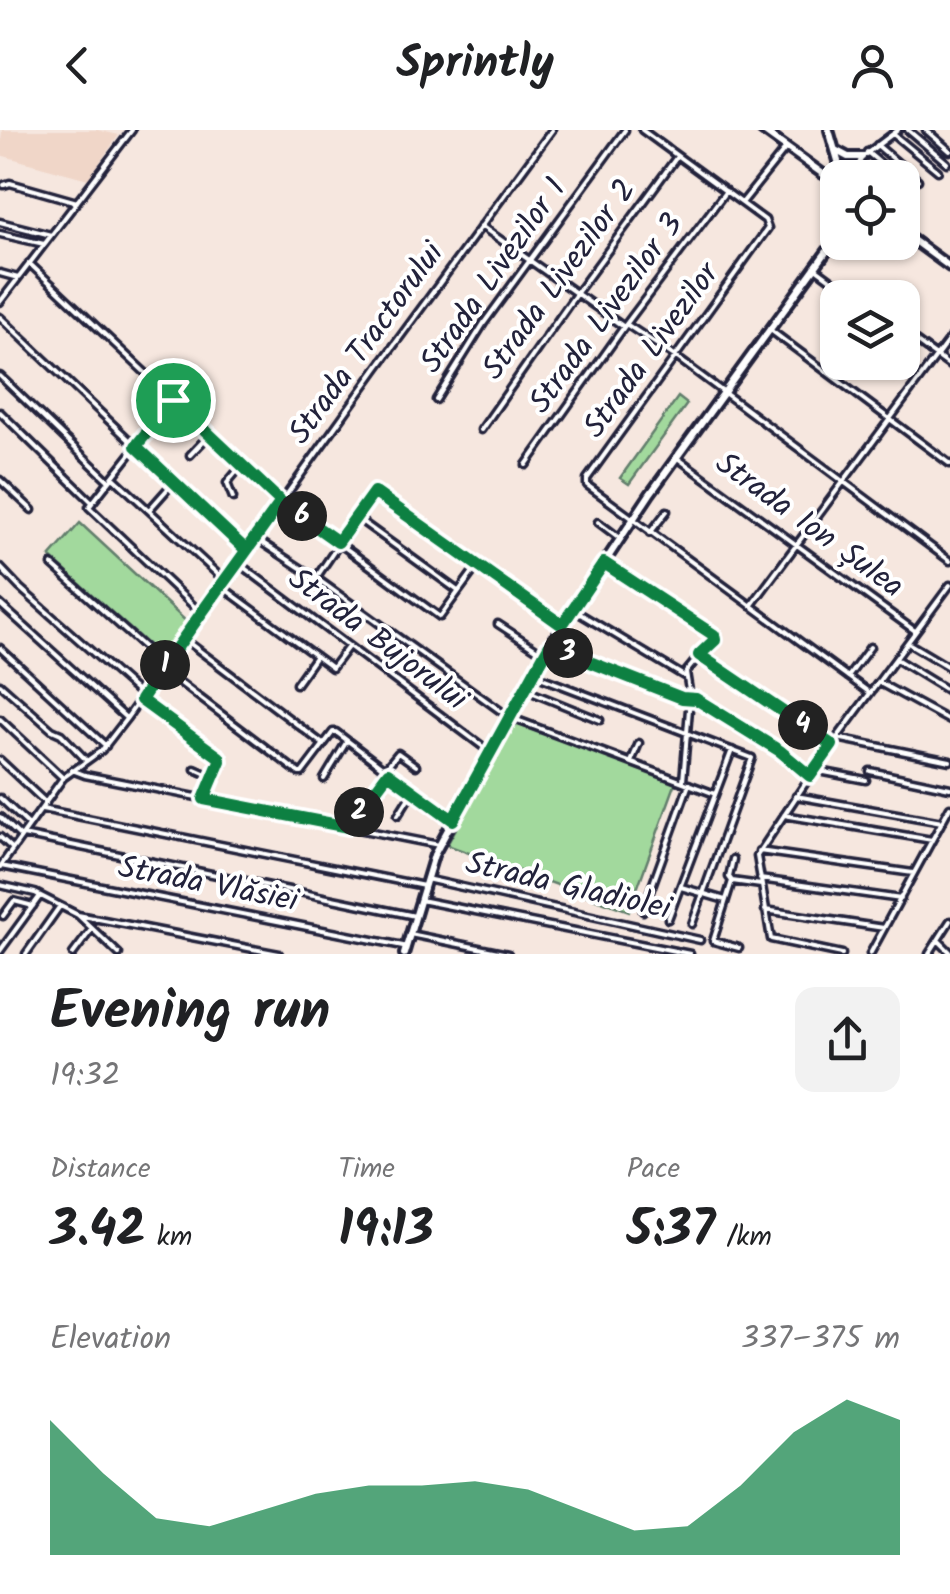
<!DOCTYPE html>
<meta charset="utf-8">
<style>
:root{--surface:#fff;--page:#f2f2f2;--text:#202124;--muted:#757577;--accent:#0b8043}
body{margin:0;font-family:Kalam,sans-serif;background:var(--page);color:var(--text);height:100vh;display:flex;flex-direction:column;font-size:38px;white-space:nowrap}
*{box-sizing:border-box;margin:0}
p{font-size:32px;color:var(--muted)}
.icon{flex:none;width:55px;height:55px;fill:none;stroke:currentColor;stroke-width:2;stroke-linecap:round;stroke-linejoin:round}
.map{position:relative;height:824px;overflow:hidden}
.details{display:flex;flex-direction:column;background:var(--surface);flex:1}
.details>*{flex:none}
.controls{position:absolute;left:820px;top:30px;display:grid;gap:20px}
.controls a{display:grid;place-items:center;width:100px;height:100px;border-radius:20px;background:var(--surface);box-shadow:0 2px 8px #0004;font-size:50px}
.pin{position:absolute;display:grid;place-items:center;width:85px;height:85px;color:#fff;margin:-42px;border:5px solid #fff;border-radius:50%;box-shadow:0 2px 10px #0007}
.km{position:absolute;width:50px;height:50px;margin:-25px;border-radius:50%;background:#222;color:#fff;font-size:28px;line-height:50px;text-align:center}
.round{display:grid;place-items:center;flex:none;width:105px;height:105px;border-radius:20px;background:var(--page)}
.summary{display:flex;align-items:center;justify-content:space-between;height:170px;padding:0 50px}
h1{font-size:55px;font-weight:700;line-height:75px}
.figures{display:grid;grid-template-columns:repeat(3,1fr);gap:15px;height:170px;padding:10px 50px}
.figures div{display:grid;align-content:center}
.figures b{font-size:50px;font-weight:700}
.figures small{font-size:28px;font-weight:400}
.figures p{font-size:28px}
.chart{height:280px;padding:20px 50px}
.chart p{display:flex;justify-content:space-between}
.chart svg{width:100%;height:180px;margin-top:10px;fill:var(--accent);opacity:.7}
header{display:flex;justify-content:space-between;align-items:center;height:130px;padding:0 50px;background:var(--surface);font-size:45px;font-weight:700}
.map>svg:first-child{display:block}
</style>
<header><svg class="icon" aria-label="back" viewBox="0 0 24 24"><path d="M15 5l-7 7 7 7"/></svg>Sprintly<svg class="icon" aria-label="person" viewBox="0 0 24 24"><circle cx="12" cy="8" r="4"/><path d="M4 21q1-7 8-7t8 7"/></svg></header>
<div class="map">
<svg width="950" height="824" viewBox="0 0 950 824">
<rect width="100%" height="100%" fill="#f6e7df"/>
<filter id="ink" filterUnits="userSpaceOnUse"><feTurbulence type="fractalNoise" baseFrequency=".01" numOctaves="2"/><feDisplacementMap in="SourceGraphic" scale="20" xChannelSelector="R" yChannelSelector="G"/><feConvolveMatrix kernelMatrix="1 2 1 2 8 2 1 2 1" color-interpolation-filters="sRGB"/></filter>
<g filter="url(#ink)">
<path fill="#f0d6c8" d="M2 0H97L119 5 88 49 0 25Z"/>
<path fill="#a2d99d" stroke="#627e6c" stroke-width="2.5" d="M678 267 687 274 629 354 620 348Z
M80 393 189 494 164 529 50 427Z
M514 593 676 652 629 781 447 715Z"/>
<g fill="none" stroke-linecap="round" stroke-linejoin="round">
<g stroke="#22223b" stroke-width="11">
<path id="street" d="M642 0 765 90 768 98 587 349V355L870 563
M908 0 947 33
M926 0 950 21
M893 4 938 41
M877 15 918 50
M867 22 898 48
M854 45 862 27 898 0
M902 51 911 58
M4 55 10 53 77 72
M742 73 786 18
M0 92 51 105
M481 96 624 197
M0 104 44 114
M29 133 281 371 440 487 478 435
M814 137 856 168
M0 143 18 148
M0 172 132 0
M0 187 246 421
M626 194 676 227 950 431
M769 199 950 334
M902 201 950 236
M0 246 109 351
M436 270 484 193 625 0
M172 271 89 377 201 483
M0 282 92 372
M481 300 576 164 676 28
M190 325 209 305
M676 327 915 501
M526 335 624 197 726 61
M113 347 225 451
M0 350 32 380
M233 368 227 353 243 334
M149 380 172 354
M357 388 458 461
M598 392 618 407
M650 403 667 381
M255 408 316 448 509 587 715 664
M238 433 490 622
M603 433 715 507 686 542 690 567 683 651
M52 435 165 536
M0 437 20 458 143 567
M316 448 374 362 562 495
M221 456 332 538 348 517
M0 474 126 588
M751 476 950 208
M572 479 684 546
M498 494 544 524
M184 509 323 614
M908 513 950 538
M549 516 682 567 696 569 780 621 810 646
M0 518 106 616
M699 525 831 615
M896 529 950 562
M162 539 299 643H302L333 602H336L452 690
M532 544 752 628 692 794
M848 547 870 517
M878 552 950 591
M0 554 52 600 61 604 86 630
M296 554 316 526
M526 560 600 590
M141 570 219 627V631L205 667
M0 589 62 647
M837 608 950 631
M0 630 46 673
M631 632 639 613
M195 639 213 647
M72 640 85 645 439 715
M384 640 398 623 416 636
M814 640 866 650
M870 641 950 658
M324 649 347 611
M796 666 942 692
M0 668 29 695
M42 679 424 756
M398 685 413 661
M784 685 932 710
M0 687 21 707
M349 695 388 643
M23 705 415 786
M0 707 13 719
M759 721 913 743
M1 736 403 816
M0 737 63 648 102 620 126 589 378 237 552 0
M426 749 700 810
M760 749 901 769
M732 751 729 747 733 729
M0 755 35 763 78 785 119 824
M681 757 725 770
M420 770 690 824
M765 780 884 798
M643 781 689 654
M78 785 279 824
M3 786 14 771 33 776
M668 789 732 620
M410 804 508 824
M938 810 950 822
M739 818 713 811 732 751 761 755
M0 821 40 766
M26 824 60 776
M73 824 91 800
M842 824 771 809 757 726 820 631 950 455
M870 824 950 677
M929 824 950 791"/>
</g>
<g stroke="#22223b" stroke-width="14">
<path id="secondary" d="M762 0 823 44 838 51
M829 0 838 31 839 43
M835 20 848 27H862
M838 46 840 41 846 39 851 41 853 48
M902 102 950 137
M404 824 434 725 544 524 650 364 838 106"/>
</g>
<use href="#street" stroke="#fff" stroke-width="4"/>
<use href="#secondary" stroke="#fff" stroke-width="6"/>
</g>
</g>
<g fill="none" stroke-linecap="round" stroke-linejoin="round" filter="url(#ink)">
<g stroke="#fff" stroke-width="20">
<path id="route" d="M173 270 281 372C235 438 186 502 141 570L219 627 220 631 204 669 348 697 388 643 453 690 549 516 682 568 696 569 780 621 810 646 832 615 699 525 715 510 714 505 604 433 562 495 374 362 338 412 281 372 246 420 136 316 173 270"/>
</g>
<use href="#route" stroke="#0b8043" stroke-width="12"/>
</g>
<g text-anchor="middle" dominant-baseline="central" stroke-width="8" stroke-linejoin="round" paint-order="stroke">
<g font-size="32" fill="#22223b" stroke="#fff">
<text transform="translate(494 146) rotate(-55)">Strada Livezilor 1</text>
<text transform="translate(560 150) rotate(-54)">Strada Livezilor 2</text>
<text transform="translate(607 184) rotate(-54)">Strada Livezilor 3</text>
<text transform="translate(367 214) rotate(-54)">Strada Tractorului</text>
<text transform="translate(652 221) rotate(-54)">Strada Livezilor</text>
<text transform="translate(809 396) rotate(36)">Strada Ion Șulea</text>
<text transform="translate(377 510) rotate(37)">Strada Bujorului</text>
<text transform="translate(208 755) rotate(11)">Strada Vlăsiei</text>
<text transform="translate(568 757) rotate(13)">Strada Gladiolei</text>
</g>
</g>
</svg>
<div class="controls">
<a><svg class="icon" aria-label="locate" viewBox="0 0 24 24"><circle cx="12" cy="12" r="6"/><path d="M12 2v4M12 18v4M2 12h4M18 12h4"/></svg></a>
<a><svg class="icon" aria-label="layers" viewBox="0 0 24 24"><path d="M12 4l9 5-9 5-9-5zM3 14l9 5 9-5"/></svg></a>
</div>
<div class="pin" style="left:173px;top:270px;background:#1e9e55"><svg class="icon" aria-label="arrive" viewBox="0 0 24 24"><path d="M6 21V4h12l-3 4 3 4H6"/></svg></div>
<b class="km" style="left:165px;top:535px">1</b>
<b class="km" style="left:359px;top:682px">2</b>
<b class="km" style="left:568px;top:523px">3</b>
<b class="km" style="left:803px;top:595px">4</b>
<b class="km" style="left:302px;top:386px">6</b>
</div>
<section class="details">
<div class="summary"><div><h1>Evening run</h1><p>19:32</p></div><a class="round"><svg class="icon" aria-label="share" viewBox="0 0 24 24"><path d="M12 15V3M7 8l5-5 5 5M5 13v7h14v-7"/></svg></a></div>
<div class="figures">
<div><p>Distance</p><b>3.42<small> km</small></b></div>
<div><p>Time</p><b>19:13</b></div>
<div><p>Pace</p><b>5:37<small> /km</small></b></div>
</div>
<div class="chart"><p><span>Elevation</span>337–375 m</p>
<svg viewBox="0 0 160 44" preserveAspectRatio="none"><path d="M0 44V11L10 24L20 35L30 37L40 33L50 29L60 27L70 27L80 26L90 28L100 33L110 38L120 37L130 27L140 14L150 6L160 11V44z"/></svg>
</div>
</section>
